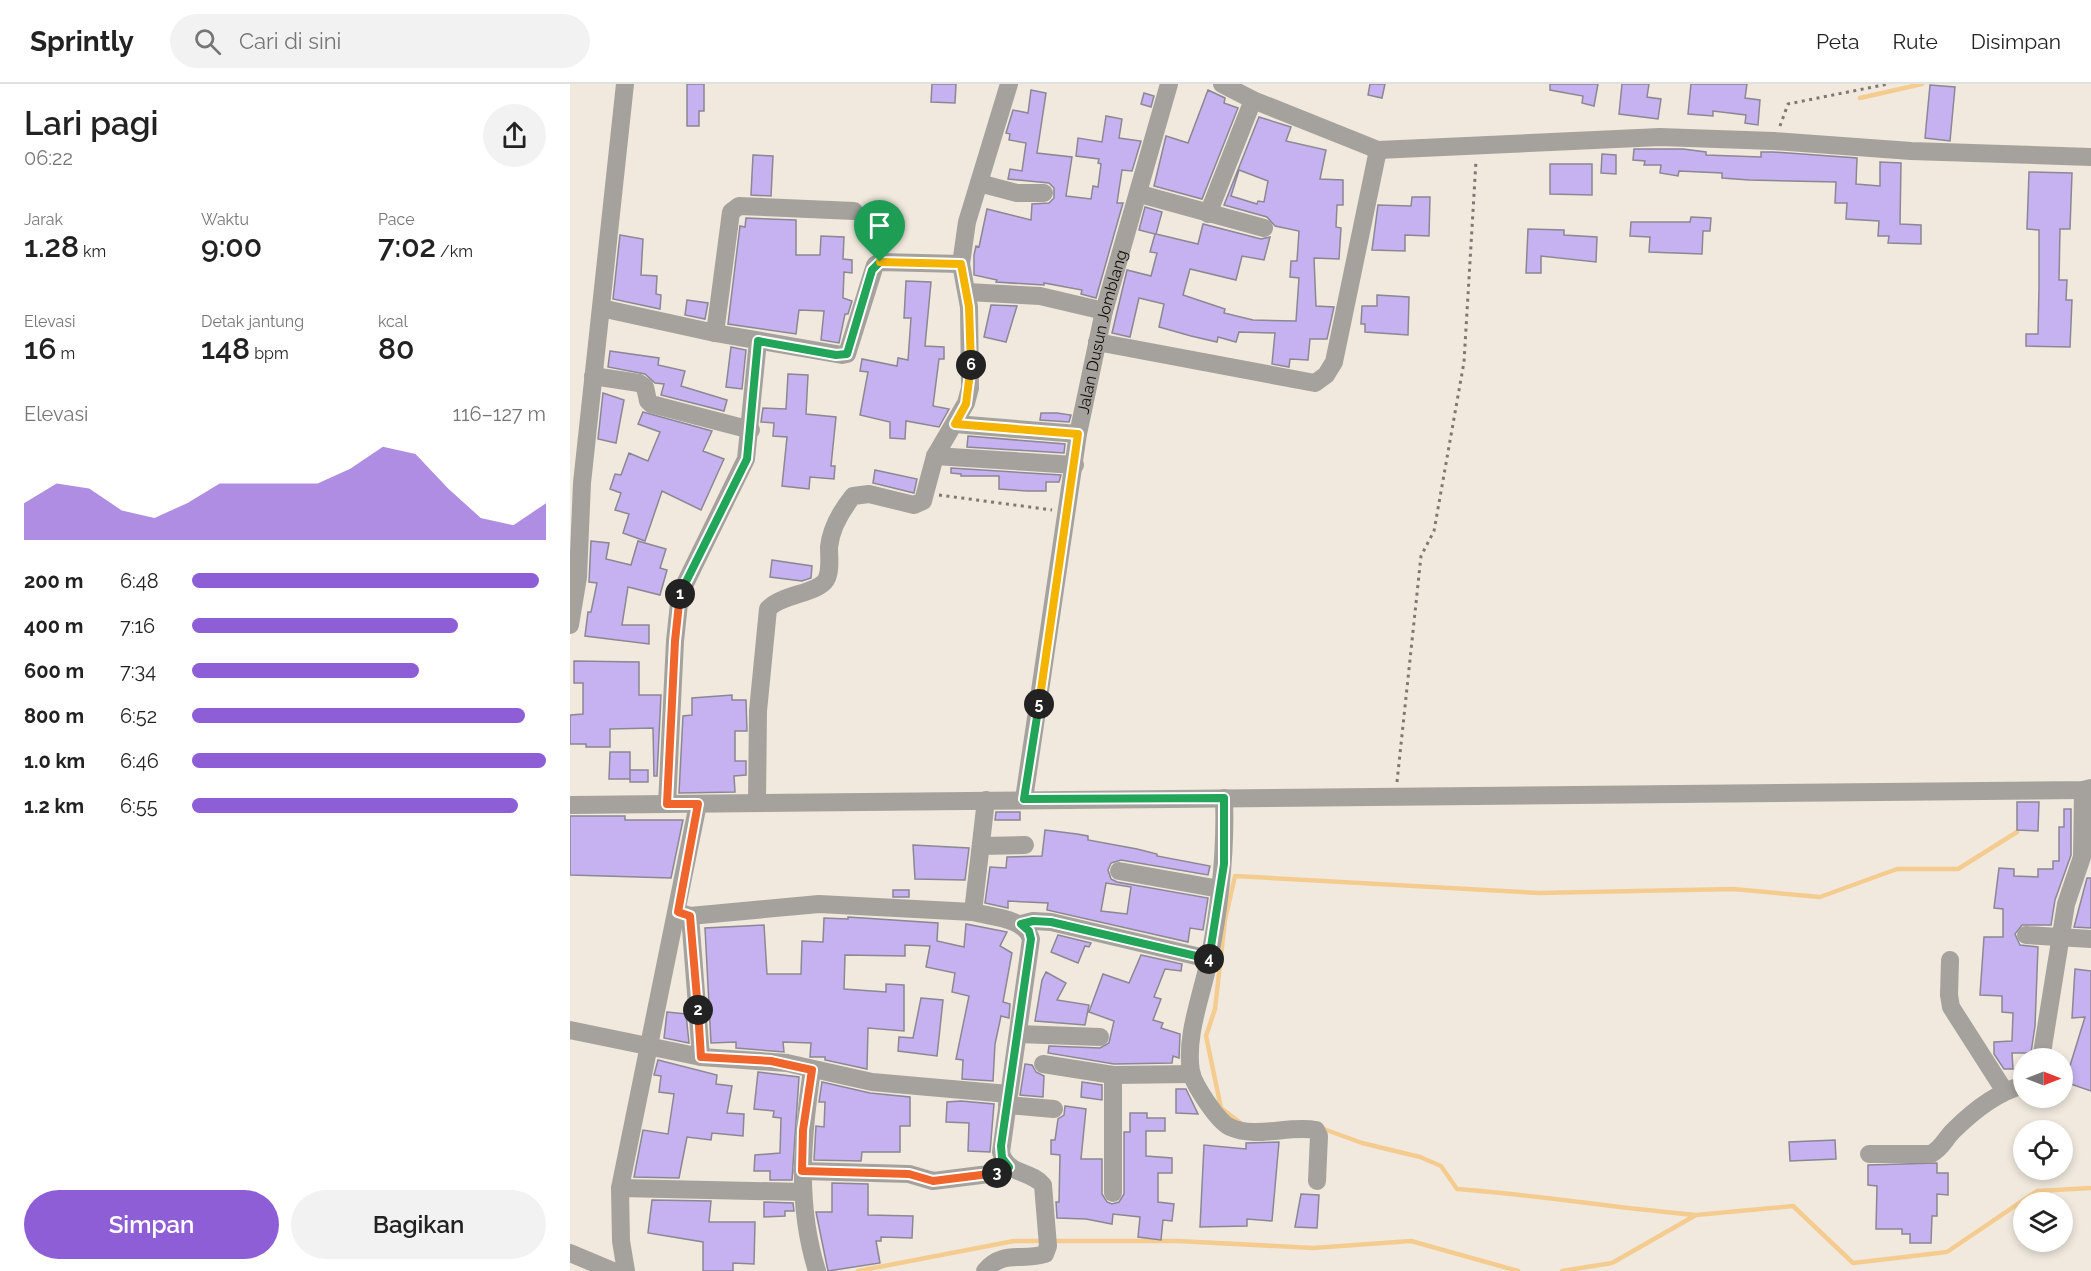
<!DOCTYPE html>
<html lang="id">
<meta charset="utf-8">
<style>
:root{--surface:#fff;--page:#f2f2f2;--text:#222;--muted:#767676;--line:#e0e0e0;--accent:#8e5ed7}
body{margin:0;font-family:Raleway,sans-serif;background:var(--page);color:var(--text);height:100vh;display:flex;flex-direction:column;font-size:22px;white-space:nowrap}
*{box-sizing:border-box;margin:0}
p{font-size:20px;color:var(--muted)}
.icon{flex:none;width:33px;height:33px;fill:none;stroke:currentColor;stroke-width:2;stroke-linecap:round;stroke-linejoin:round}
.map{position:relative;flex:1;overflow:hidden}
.side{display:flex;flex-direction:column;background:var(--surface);width:570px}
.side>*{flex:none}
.needle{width:39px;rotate:90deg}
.controls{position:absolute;left:1443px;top:964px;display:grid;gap:12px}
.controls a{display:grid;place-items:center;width:60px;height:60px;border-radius:50%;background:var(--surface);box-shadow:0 3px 9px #0003;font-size:30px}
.pin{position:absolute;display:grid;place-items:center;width:51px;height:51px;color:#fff;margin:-62px -26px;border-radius:50% 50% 50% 0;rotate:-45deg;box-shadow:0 0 6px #0007}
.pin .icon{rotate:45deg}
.km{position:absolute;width:30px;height:30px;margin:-15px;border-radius:50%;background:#222;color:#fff;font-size:16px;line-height:30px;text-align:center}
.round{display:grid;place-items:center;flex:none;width:63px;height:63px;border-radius:32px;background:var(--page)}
.headline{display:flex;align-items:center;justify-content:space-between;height:102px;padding:0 24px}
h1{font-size:33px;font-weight:600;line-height:45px}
.stats{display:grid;grid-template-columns:repeat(3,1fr);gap:9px;height:102px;padding:6px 24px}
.stats div{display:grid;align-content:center}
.stats b{font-size:30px;font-weight:600}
.stats small{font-size:16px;font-weight:400}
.stats p{font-size:16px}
.chart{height:168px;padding:12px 24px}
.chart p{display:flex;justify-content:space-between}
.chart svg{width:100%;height:108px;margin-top:6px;fill:var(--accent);opacity:.7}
.cta{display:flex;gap:12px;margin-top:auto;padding:12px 24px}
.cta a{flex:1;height:69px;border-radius:36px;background:var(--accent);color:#fff;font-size:24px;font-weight:600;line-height:69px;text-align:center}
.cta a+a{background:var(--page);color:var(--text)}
ul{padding:0 24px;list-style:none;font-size:20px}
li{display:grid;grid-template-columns:96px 72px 1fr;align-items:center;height:45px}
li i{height:15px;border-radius:8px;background:var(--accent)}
header{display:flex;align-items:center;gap:36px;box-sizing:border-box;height:84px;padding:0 30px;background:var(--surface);border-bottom:2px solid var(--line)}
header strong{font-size:28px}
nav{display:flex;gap:33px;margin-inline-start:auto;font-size:21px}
.search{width:420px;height:54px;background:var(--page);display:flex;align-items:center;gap:15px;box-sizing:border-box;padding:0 21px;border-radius:33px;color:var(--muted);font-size:22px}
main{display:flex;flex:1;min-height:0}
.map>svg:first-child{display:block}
</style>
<header>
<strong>Sprintly</strong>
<div class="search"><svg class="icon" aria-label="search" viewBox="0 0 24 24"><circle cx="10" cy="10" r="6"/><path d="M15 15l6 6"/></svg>Cari di sini</div>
<nav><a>Peta</a><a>Rute</a><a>Disimpan</a></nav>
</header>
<main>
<section class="side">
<div class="headline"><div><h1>Lari pagi</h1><p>06:22</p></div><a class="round"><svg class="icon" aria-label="share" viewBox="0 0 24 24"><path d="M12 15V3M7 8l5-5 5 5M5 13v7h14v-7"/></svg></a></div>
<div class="stats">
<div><p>Jarak</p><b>1.28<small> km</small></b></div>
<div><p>Waktu</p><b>9:00</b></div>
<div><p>Pace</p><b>7:02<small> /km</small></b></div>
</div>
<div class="stats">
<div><p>Elevasi</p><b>16<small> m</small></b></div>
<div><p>Detak jantung</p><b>148<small> bpm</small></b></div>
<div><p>kcal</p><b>80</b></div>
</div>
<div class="chart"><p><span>Elevasi</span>116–127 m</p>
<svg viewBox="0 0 160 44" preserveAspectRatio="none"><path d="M0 44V29L10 21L20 23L30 32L40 35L50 29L60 21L70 21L80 21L90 21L100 15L110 6L120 9L130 23L140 35L150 38L160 29V44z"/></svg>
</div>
<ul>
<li><b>200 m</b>6:48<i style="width:98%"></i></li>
<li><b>400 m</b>7:16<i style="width:75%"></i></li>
<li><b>600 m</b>7:34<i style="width:64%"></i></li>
<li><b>800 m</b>6:52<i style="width:94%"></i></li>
<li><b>1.0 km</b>6:46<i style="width:100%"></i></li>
<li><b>1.2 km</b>6:55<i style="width:92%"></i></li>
</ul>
<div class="cta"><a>Simpan</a><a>Bagikan</a></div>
</section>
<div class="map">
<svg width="1521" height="1187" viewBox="0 0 1521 1187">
<rect width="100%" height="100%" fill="#f1e9de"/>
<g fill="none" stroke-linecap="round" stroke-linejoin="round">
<path stroke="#f5cc90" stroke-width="4.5" d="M1290 14 1352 0
M672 1040 651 1024 636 952 645 925 655 836 665 792 969 809 1163 805 1250 813 1327 785H1388L1447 748
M751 1044 792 1059 850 1073 871 1082 887 1105C967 1111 1046 1124 1126 1131
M482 1157H608L743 1164 841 1157 948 1187
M288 1187 444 1157H473
M992 1187 1042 1179 1126 1131 1223 1122 1283 1179 1377 1168 1467 1107 1521 1104"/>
</g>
<path fill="#c6b2f0" stroke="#8b8793" stroke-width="1.5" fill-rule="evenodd" d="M117 0H134V27H129V42H117Z
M362 0H386L385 19 361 18Z
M800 0H815L812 14 798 11Z
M980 0H1028L1024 22 1012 19 1013 12 980 6Z
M1052 0H1079L1077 13 1091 15 1088 35 1049 30Z
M1121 0H1177L1175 14 1190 16 1188 41 1175 39 1176 31 1143 27V32L1118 30Z
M1360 1 1385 3 1380 57 1355 54Z
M461 6 476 9 467 69 502 73 496 112 521 115 523 102 528 103 531 80 528 79 529 75 506 72 508 54 532 58 536 32 552 35 549 54 571 57 562 87 552 86 547 119H553L526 214 511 210 512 206 474 199V201L426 198 427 196 404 191V171L406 162 409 163 417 125 461 136 462 120 479 119 484 114V104L479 99 438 95 440 85 452 87 456 59 439 56 440 50 436 49 443 26 458 29Z
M638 6 655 14 654 19 668 24 632 115 584 102 596 52 618 59Z
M574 9 584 12 581 23 571 20Z
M689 33 721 43 716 57 756 66 750 95 773 96V121H767L766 143 771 144 769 175 744 174 746 222 764 223 757 255H740L738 276 720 275 719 283 702 280 705 249 669 248 666 258 648 253 647 258 621 252 589 243 594 220 569 214 560 253 542 249 557 186 581 192 587 169 580 168 585 150 569 146 575 123 592 128 586 150 628 160 633 140 691 155 700 153 694 176 672 172 666 196 620 185 613 211 655 225 654 229 683 236 726 237 729 194 720 193 721 177H727L729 147 705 142 697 133 654 121ZM669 86 698 97 694 118 688 117 687 120 661 112Z
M1064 65H1113L1136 68V71L1191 73V68H1203L1287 74 1286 100 1310 102V78L1331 79 1330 140 1351 141V160L1318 159 1319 152H1308L1309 137 1276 135 1277 119H1265L1266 98 1179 96 1152 94V89L1109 87 1108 92 1090 89 1091 81H1074L1075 77 1063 76Z
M1032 70 1046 71V90L1031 89Z
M183 71 203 72 201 112 181 111Z
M980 80H1022V111L980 110Z
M1459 88 1502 89 1500 145H1490L1489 196H1497L1496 216H1502L1500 263 1456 262V250H1468L1469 204V146L1457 145Z
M842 113H860L859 152 835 151V167L802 166 808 121 841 122Z
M312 127H325L324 148H312Z
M1121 133 1141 134 1140 147H1133L1132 170 1079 168 1080 153 1060 152 1061 138H1120Z
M176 134 226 136V171H250L251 152 274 153 273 175 282 176V189L274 188 273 214 282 217 278 230H275L269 259 251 256 254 227 229 226 226 250 158 240 170 142 175 143Z
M958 145 994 146V151L1027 153 1026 178 971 172V189H956Z
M50 151 73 155 71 191 87 192 86 210 91 211 90 225 43 215Z
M336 197 361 198 355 262 374 263V275H369L363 322 379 325 369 343 336 337 335 355 320 354V338L290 331 298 288 290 287 292 275 327 282 328 274 338 276 341 234H334Z
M807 211 839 213 838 251 795 248V240H791L792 222H807Z
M117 216 138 219 135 235 115 231Z
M421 221 447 222 436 258 414 253Z
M161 263 176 266 172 305 156 303Z
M40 267 89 274 88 281 115 287 111 302 157 316 154 327 91 311 94 300 85 299 75 290 38 283Z
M218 290 238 291 236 330 266 333 261 382H265L264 395 240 393 239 405 212 402 217 353 203 352 204 339 191 338 193 324 216 325Z
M33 309 54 316 46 359 28 355Z
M73 328 142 347 133 367 154 375 131 426 92 407 75 457 53 449 59 430 45 426 51 409 40 405 45 390 51 391 59 369 78 377 90 348 68 340Z
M471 329H487L501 331 499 338 470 336Z
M398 352 495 360 494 369 397 363Z
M381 384 491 391 489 398H476V407H457L429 405V392H391V390L381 389Z
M305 386 347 395 344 409 303 399Z
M21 457 39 459 36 475 61 481 68 457 96 465 90 484 97 486 90 511 58 503 52 541H79V560L15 552 18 528H21L27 499 19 498Z
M202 476 242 482 241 494 232 497 200 493Z
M4 577 69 578V611H91L87 692H84L83 644 40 645V663H16V660H0V631L13 630V599H4Z
M162 611V616H176L177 647H165V677H176V691L164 692 165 708 109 709 113 632 122 631V614Z
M40 668H60V695H39Z
M60 686H78V698H60Z
M1447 718H1469L1468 747 1447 746Z
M1494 725H1501V771L1485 816 1481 841H1452L1445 850 1450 861 1468 863 1465 942 1461 969H1442L1443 985H1434L1424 970V958L1442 957 1443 929 1432 928V912L1410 911 1414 853H1433V825L1424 824 1429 784 1444 785V792L1468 793V785H1483V777H1489V743H1494Z
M426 728H450V736H425Z
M0 732H55V736H113L101 794 0 791Z
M475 746 507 750 518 752V756L567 765 587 770V772L640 782 638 791 551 776 541 779 538 786 541 795 547 798 638 814 633 846 620 844 618 858 477 826 478 819 438 817V824L415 819 420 783 436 784 437 773 472 772ZM536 799 561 803 557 830 531 827Z
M343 761 399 764 395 796 345 795Z
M1517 794H1521V844L1504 843Z
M323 806H339V813H323Z
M278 833 368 839 367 857 394 863 396 840 437 848 430 862 442 869 433 918 440 920 439 934 431 932 425 960 423 997 392 995 393 976 386 975 399 912 382 908 385 889 356 883 360 862 335 861V872L275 871 274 905 316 908V900L334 901V947L298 944 297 985 255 976V973H240L241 959 213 958 214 968 166 964V958L141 959 135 844 194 841 197 890H231L232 857 253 858 254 834 278 835Z
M488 851 521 859 519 863 515 862 508 879 481 868Z
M571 871 612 880 611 887 595 885 584 913 591 915 583 936 593 939 591 944 610 950 609 974 603 972 602 979 544 980 478 969 479 962 530 964 539 959 544 937 519 928 533 890 559 899Z
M1505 885 1521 887V1007L1495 998 1515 933 1502 934Z
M476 888 496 899 487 916 519 921 515 941 465 937 472 896Z
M351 914 373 916 367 972 328 967 329 953 343 954Z
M97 928 116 930 119 959 94 954Z
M88 976 147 991 146 1000 162 1002 157 1029 174 1030 173 1052 142 1049 141 1056 117 1053 109 1094 64 1093 73 1046 98 1050 104 1010 89 1008 91 992 84 991Z
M455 980 462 981 466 988 474 992 473 1013 450 1011Z
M188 988 229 993 222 1096H200V1087H184L185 1071 210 1069 211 1034 203 1033 204 1027 184 1025Z
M252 998 300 1009 340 1013V1042H330V1068H292L291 1077 244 1076 246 1042 254 1043 255 1018H249Z
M512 998 532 1001V1016L511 1013Z
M606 1005H616L628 1030 606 1029Z
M391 1017 424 1020 420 1068 398 1067 399 1039 376 1038 377 1018Z
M495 1022 516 1025 511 1075H532V1110L537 1118 542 1120 549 1118 554 1110V1048H560V1029H577V1034H595V1047H576V1072L602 1074V1089H588V1118L604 1120 602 1137 593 1136 591 1156 568 1153 570 1133 543 1130 542 1140 516 1135 487 1134 486 1118H489L490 1071 481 1070V1056H485L488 1035 494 1031Z
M1265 1056 1266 1075 1220 1077 1219 1058Z
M709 1058 702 1137 677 1135V1142L630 1143 634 1061 676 1065V1059Z
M1367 1079V1089H1378V1111L1367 1110V1132H1362L1361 1159H1340V1150H1332V1145H1306L1307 1102 1298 1101V1081Z
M262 1099 298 1100V1131L343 1132 342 1154 311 1153V1157H306L310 1179 258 1187 246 1128H262Z
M731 1110 749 1111 747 1144 725 1143Z
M82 1116 141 1117 139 1138H185L184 1180 163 1179V1187H133V1158L78 1149Z
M194 1118 223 1119 224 1127H215V1132L194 1133Z"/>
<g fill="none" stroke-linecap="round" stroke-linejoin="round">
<path stroke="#7e7872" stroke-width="3" stroke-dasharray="3 4.5" stroke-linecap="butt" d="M1210 42 1218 20 1318 0
M369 411 482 426
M827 698 851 472 864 447 894 278 906 77"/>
<g stroke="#a5a29d" stroke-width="18">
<path d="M652 0 683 16 808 66 1090 53 1204 57 1341 67 1521 73"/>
<path d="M409 99 447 109H474"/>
<path d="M570 110 694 144"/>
<path d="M638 130 683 16"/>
<path d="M397 208 470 212 534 227"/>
<path d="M31 224 145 249 272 271 277 270 305 181 310 178 391 180"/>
<path d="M145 249 161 128 169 122 284 127"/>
<path d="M527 258 745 299 756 291 764 278 808 66"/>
<path d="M23 292 69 299 75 303 78 317 81 320 181 346"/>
<path d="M385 340 508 350"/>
<path d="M365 372 505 381"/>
<path d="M0 541 8 493 12 399 55 0"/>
<path d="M654 714C656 769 650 822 639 876 632 911 615 952 621 988 624 1001 648 1038 660 1043 685 1055 719 1041 746 1046L749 1052 747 1097"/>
<path id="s1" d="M454 715 508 350 534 227 599 0"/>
<path d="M187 718 188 627 198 525C211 510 247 510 256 496 261 487 259 473 259 463 261 444 271 427 283 412L299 410 344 421 353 417 365 372 396 319 400 304 399 223 391 180 397 138 439 0"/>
<path d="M97 720 105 557 110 510 176 375 188 257"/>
<path d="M0 721 1513 706 1521 704"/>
<path d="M411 762 455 761"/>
<path d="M549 787 650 805"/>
<path d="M108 828 120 832 249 820 403 828"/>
<path d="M120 832 131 973"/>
<path d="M451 840 463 837 481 838 639 875"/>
<path d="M1456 851 1521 855"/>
<path d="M1380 876 1379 911 1381 923 1434 1006"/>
<path d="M0 946 131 973 217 979 302 998 438 1010"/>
<path d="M448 950 530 953"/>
<path d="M1471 975 1496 820 1512 773 1513 706"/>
<path d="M473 980 543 991 622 990"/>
<path d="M242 986C232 1054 226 1120 247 1187"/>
<path d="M543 991V1109"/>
<path d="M437 1021 484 1025"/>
<path d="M1299 1070H1361C1372 1064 1375 1055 1383 1047 1403 1027 1427 1008 1454 1001"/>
<path d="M232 1087 339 1090 363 1097 427 1089 439 1083"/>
<path d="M50 1104 233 1108"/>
<path d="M0 1169 43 1187"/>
<path d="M56 1187 51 1157 50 1104 128 720"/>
<path d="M415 1187C431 1166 453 1177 475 1170L478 1162 473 1101C461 1086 436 1091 431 1068L461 855C455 834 422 833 403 828L416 716"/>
</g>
</g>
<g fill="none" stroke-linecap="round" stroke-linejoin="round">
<g stroke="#fff" stroke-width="12">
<path id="split-1" d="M110 510 177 375 188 257 266 271 277 270 302 186 310 178"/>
</g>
<g stroke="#fff" stroke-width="12">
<path id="split-2" d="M110 510 105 557 97 720H128L108 828 120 832 128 926"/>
</g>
<g stroke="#fff" stroke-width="12">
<path id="split-3" d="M128 926 131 973 201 977 242 986 233 1046 232 1087 339 1090 363 1097 427 1089"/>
</g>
<g stroke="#fff" stroke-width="12">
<path id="split-4" d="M427 1089 439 1083 432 1074 431 1062 461 855 459 847 451 840 463 837 481 838 639 875"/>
</g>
<g stroke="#fff" stroke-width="12">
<path id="split-5" d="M469 620 454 715 654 714V780L639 875"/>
</g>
<g stroke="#fff" stroke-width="12">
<path id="split-6" d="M401 281 396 320 385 340 508 350 469 620"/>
</g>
<g stroke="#fff" stroke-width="12">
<path id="split-7" d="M310 178 391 180 399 223 401 281"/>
</g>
<use href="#split-1" stroke="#22a559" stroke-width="8"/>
<use href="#split-2" stroke="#f0652b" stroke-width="8"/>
<use href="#split-3" stroke="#f0652b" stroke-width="8"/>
<use href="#split-4" stroke="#22a559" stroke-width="8"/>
<use href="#split-5" stroke="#22a559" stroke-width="8"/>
<use href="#split-6" stroke="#f5b400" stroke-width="8"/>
<use href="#split-7" stroke="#f5b400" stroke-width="8"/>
</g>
<g text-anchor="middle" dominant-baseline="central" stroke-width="4.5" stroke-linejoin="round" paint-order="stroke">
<g font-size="16" fill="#100d0a" stroke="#f1e9de">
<text stroke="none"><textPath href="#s1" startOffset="474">Jalan Dusun Jomblang</textPath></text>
</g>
</g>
</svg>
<div class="controls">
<a><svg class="needle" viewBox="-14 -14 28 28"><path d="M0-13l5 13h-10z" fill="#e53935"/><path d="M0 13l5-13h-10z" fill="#767676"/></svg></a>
<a><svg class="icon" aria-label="locate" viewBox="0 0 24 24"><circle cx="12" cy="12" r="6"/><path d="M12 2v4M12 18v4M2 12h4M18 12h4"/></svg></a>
<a><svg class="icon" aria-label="layers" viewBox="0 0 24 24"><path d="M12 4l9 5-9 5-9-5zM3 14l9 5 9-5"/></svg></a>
</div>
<div class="pin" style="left:310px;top:178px;background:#1e9e55"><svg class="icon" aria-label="arrive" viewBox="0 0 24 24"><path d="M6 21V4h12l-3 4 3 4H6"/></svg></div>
<b class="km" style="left:110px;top:510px">1</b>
<b class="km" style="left:128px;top:926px">2</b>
<b class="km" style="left:427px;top:1089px">3</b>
<b class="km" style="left:639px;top:875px">4</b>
<b class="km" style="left:469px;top:620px">5</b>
<b class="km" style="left:401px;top:281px">6</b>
</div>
</main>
